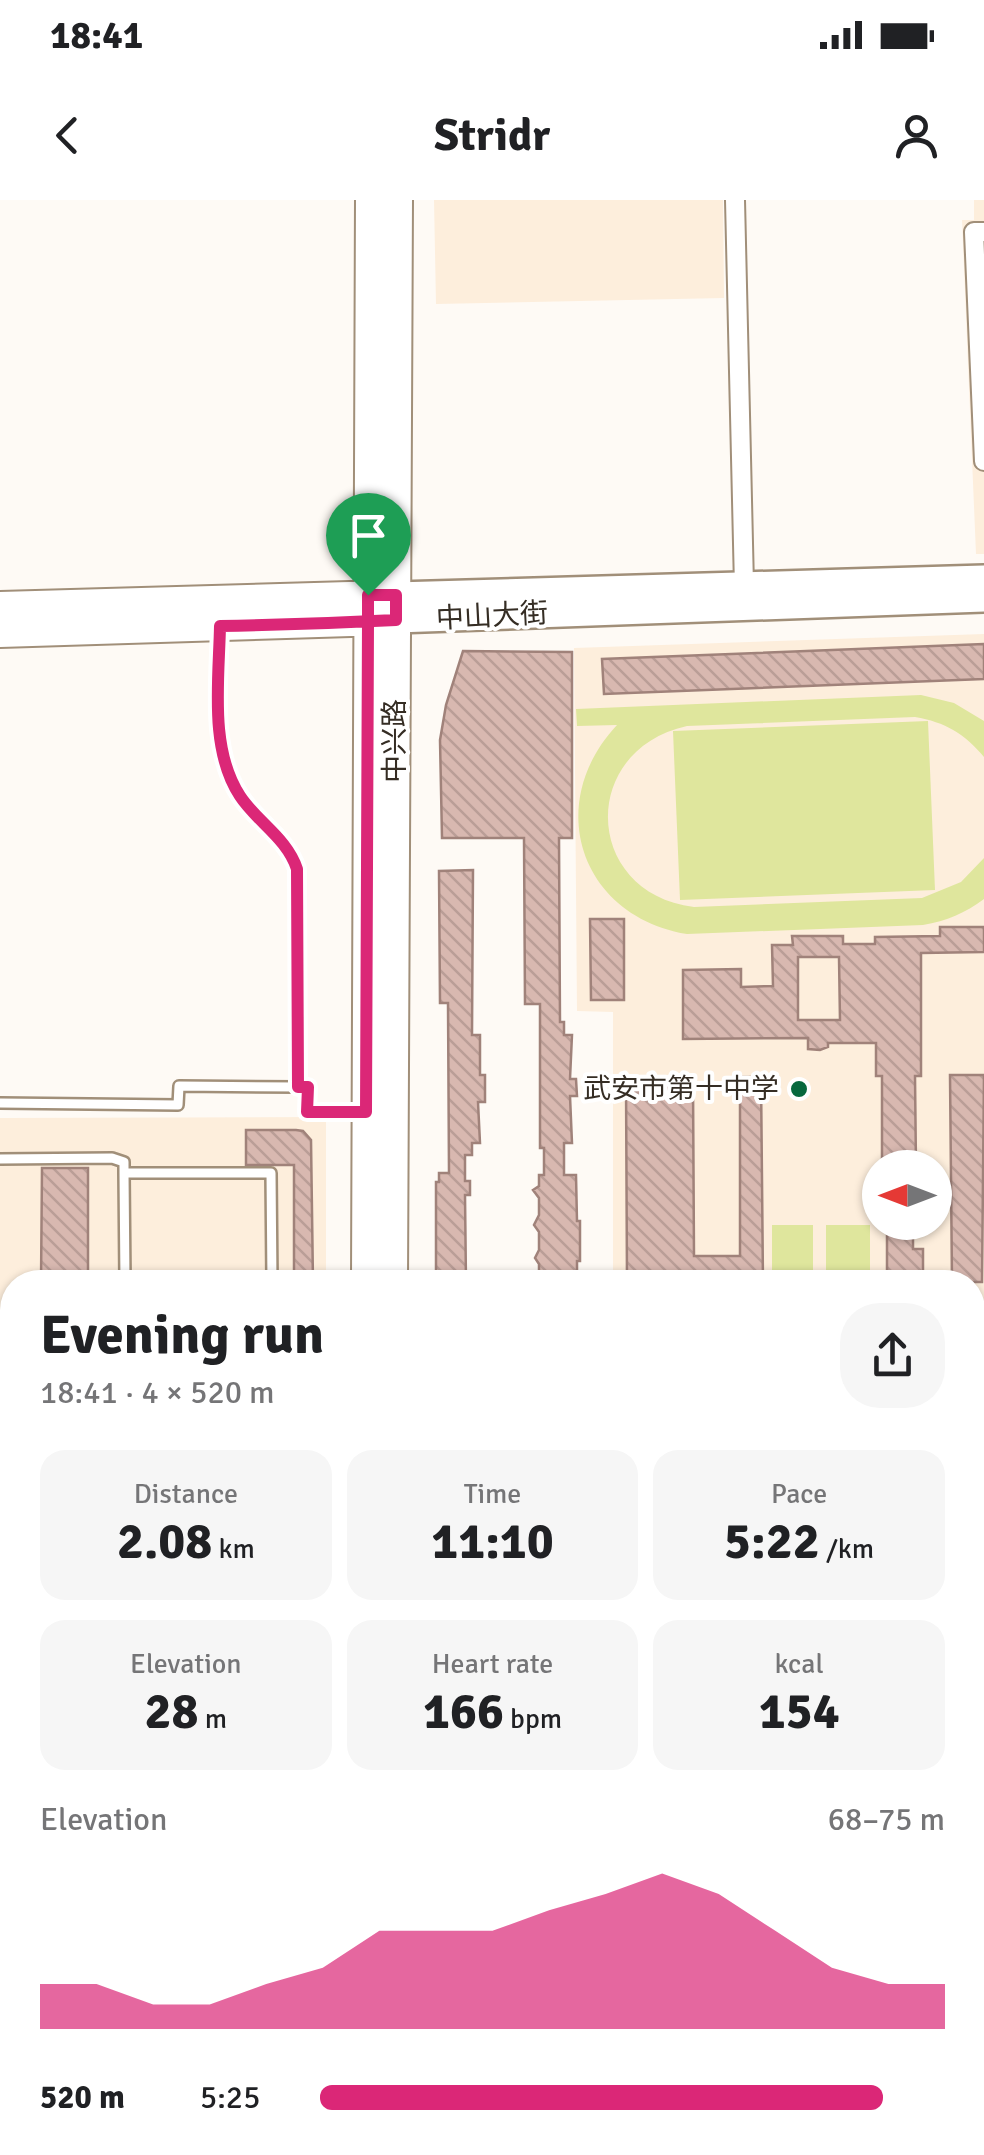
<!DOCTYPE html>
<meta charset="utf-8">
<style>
:root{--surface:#fff;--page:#f6f6f6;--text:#202124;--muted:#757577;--accent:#db2777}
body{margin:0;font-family:Signika,"Noto Sans SC",sans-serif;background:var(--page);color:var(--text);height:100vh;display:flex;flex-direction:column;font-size:38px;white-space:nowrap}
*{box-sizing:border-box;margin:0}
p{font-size:32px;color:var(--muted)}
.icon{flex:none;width:55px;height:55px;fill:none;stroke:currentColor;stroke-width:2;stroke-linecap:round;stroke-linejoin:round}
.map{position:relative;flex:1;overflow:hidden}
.panel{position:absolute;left:0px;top:1070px;width:985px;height:885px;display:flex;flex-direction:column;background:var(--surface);border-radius:40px 40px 0 0;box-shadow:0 2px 8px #0004}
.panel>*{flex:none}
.needle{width:65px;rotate:270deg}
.fabs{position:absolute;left:862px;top:950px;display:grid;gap:20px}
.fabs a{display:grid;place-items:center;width:90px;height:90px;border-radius:50%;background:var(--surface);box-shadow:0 2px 8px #0004;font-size:50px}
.pin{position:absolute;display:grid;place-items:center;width:85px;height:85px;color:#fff;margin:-102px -42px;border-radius:50% 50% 50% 0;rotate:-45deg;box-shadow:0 0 10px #0007}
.pin .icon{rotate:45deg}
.round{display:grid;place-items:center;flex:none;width:105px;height:105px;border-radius:40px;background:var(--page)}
.overview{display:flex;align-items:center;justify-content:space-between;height:170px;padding:0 40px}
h1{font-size:55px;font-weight:700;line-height:75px}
.metrics{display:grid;grid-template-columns:repeat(3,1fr);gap:15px;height:170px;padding:10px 40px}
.metrics div{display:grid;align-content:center;border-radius:25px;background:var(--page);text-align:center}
.metrics b{font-size:50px;font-weight:700}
.metrics small{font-size:28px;font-weight:400}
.metrics p{font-size:28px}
.chart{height:280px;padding:20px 40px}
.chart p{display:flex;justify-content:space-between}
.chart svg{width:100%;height:180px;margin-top:10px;fill:var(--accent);opacity:.7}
ul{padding:0 40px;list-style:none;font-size:32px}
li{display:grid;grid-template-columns:160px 120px 1fr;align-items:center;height:75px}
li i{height:25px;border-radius:12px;background:var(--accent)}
.status{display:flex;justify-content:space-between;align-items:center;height:70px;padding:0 50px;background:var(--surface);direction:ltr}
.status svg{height:28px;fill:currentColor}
header{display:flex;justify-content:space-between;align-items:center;height:130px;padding:0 40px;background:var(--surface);font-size:45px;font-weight:700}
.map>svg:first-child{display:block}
</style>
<div class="status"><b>18:41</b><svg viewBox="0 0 49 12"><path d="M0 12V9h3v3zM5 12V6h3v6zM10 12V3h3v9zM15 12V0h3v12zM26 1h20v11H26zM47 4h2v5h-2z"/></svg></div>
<header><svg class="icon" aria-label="back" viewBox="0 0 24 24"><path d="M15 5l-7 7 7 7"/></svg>Stridr<svg class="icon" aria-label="person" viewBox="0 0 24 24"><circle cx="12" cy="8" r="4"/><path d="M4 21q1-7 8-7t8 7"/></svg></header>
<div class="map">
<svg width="984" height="1955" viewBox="0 0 984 1955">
<defs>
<pattern id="water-ripples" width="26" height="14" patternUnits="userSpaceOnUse" patternTransform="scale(2.5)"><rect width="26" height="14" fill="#d4e1fc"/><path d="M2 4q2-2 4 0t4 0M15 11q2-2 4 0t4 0" fill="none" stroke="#b7c1d8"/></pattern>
<pattern id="building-back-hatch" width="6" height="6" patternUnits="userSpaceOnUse" patternTransform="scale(2.5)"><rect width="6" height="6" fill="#d8b8b0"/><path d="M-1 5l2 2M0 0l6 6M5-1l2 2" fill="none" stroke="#ba9e97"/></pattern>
</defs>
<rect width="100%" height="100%" fill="#fefaf5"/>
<path fill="#fdeedc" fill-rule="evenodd" d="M434 0H723L724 98 436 104Z
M974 0H984V354H976L962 20H974Z
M984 434V1261H973L972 1082H571L596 1074 613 1073V812L577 811 574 448ZM880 968H935V1022H880Z
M326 917V1082H12V1581L0 1578V918Z"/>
<path fill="#dfe69d" d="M921 495 954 503 984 521V557C965 534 945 522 915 517L687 526C578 550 583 693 694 707L922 698 961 682 984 658V699C965 713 947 721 923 725L687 734C580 716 543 604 617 525L577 526 576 509Z
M928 521 935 690 680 700 673 531Z
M772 1025H813V1082H772Z
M826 1025H870V1082H826Z
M972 1311H984V1844L972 1843Z"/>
<path fill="url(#water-ripples)" d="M973 1557H984V1787L972 1786Z"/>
<path fill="url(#building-back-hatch)" stroke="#a0827a" stroke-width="2.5" fill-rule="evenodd" d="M984 444V479L604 494 602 459Z
M463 451 572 452V638H559L560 822H564V835H572L570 879H576L577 896H570L572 943H564V975H576L577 1021H580V1061H577V1075H539V1064L535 1058 539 1050V1032L534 1025 539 1015V998L533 990 539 986V975H544V948H540V804H525L524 638H442L440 540 446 505Z
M473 670 472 835H480V875H485V902H478L480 943H472V955H465V981H470V995H465L466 1082H436V982H439V973H449L448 803H440L439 671Z
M590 719H624V800H591Z
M940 727H984V752L921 753V876H915L916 968H882V876H876V843H828V847L820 850 808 849V838L683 839V770L741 769V787L773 786 772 745H793L792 736H843V744H875V737L940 736ZM798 757H839L840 820H798Z
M950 875H984L982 1082H952Z
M740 877H761L763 1082H627L626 882H693L694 1056H740Z
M246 930H296L303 931 311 940 313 1082H294V965H246Z
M42 968H88V1082H41Z
M887 1023H913V1049H923V1072H913V1082H887Z"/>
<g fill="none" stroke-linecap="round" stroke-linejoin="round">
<g stroke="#a18f79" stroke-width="14">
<path id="service" d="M220 429C219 482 209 551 240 596 258 623 287 638 297 669L298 887
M0 903 178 905 179 886 298 887H308L307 912H364
M0 959 112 958 124 962V973
M125 1082 124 973H271L272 1082
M0 1124H12
M277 1942V1955"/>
</g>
<g stroke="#a18f79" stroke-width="22">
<path id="minor" d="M735 0 744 386
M984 32H974L984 261
M576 1942 577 1955"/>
</g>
<g stroke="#a18f79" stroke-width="28">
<path id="tertiary" d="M972 1291H984
M0 1612 12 1614
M908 1942 924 1955"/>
</g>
<g stroke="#a18f79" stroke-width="30">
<path id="secondary" d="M396 395 984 378
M396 420 984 399"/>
</g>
<g stroke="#a18f79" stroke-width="32">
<path id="primary" d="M0 406 384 395
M0 433 383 421
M366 1082 370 0
M393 1082 398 0
M363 1955V1942
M390 1955V1942"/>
</g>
<use href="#service" stroke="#fff" stroke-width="9"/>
<use href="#minor" stroke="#fff" stroke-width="18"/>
<use href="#tertiary" stroke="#fff" stroke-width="22"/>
<use href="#secondary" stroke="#fff" stroke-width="25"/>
<use href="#primary" stroke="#fff" stroke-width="28"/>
</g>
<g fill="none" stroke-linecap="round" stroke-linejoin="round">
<g stroke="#fff" stroke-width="20">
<path id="route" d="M368 395V421L366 912H307L308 887H298L297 669C287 638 257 622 240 596 209 549 219 480 220 426 279 425 337 423 396 420V395H368"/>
</g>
<use href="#route" stroke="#db2777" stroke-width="12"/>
</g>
<circle fill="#07683d" stroke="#fff" stroke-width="4" cx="799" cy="889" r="10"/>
<g text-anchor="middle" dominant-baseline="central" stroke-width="8" stroke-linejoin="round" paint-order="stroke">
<g font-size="28" fill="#352d24" stroke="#fff">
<text transform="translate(492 416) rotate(-3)">中山大街</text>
<text transform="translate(395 541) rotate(-90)">中兴路</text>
</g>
<g font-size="28" fill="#352d24" stroke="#fff" text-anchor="end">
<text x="779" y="889">武安市第十中学</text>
</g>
</g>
</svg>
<div class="fabs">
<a><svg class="needle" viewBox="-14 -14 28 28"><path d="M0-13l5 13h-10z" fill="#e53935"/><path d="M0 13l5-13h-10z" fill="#757577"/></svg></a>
</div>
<div class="pin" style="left:368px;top:395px;background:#1e9e55"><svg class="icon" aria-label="arrive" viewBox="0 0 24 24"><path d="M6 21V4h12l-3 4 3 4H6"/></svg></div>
<section class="panel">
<div class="overview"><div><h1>Evening run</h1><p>18:41 · 4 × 520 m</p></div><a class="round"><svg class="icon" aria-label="share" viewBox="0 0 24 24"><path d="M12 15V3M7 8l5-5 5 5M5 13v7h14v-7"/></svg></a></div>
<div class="metrics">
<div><p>Distance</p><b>2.08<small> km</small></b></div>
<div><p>Time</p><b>11:10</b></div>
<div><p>Pace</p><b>5:22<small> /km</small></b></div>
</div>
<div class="metrics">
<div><p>Elevation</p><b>28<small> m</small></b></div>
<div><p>Heart rate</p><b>166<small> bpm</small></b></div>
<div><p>kcal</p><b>154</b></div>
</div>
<div class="chart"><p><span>Elevation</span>68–75 m</p>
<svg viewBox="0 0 160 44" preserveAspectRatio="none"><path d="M0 44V33L10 33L20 38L30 38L40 33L50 29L60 20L70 20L80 20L90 15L100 11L110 6L120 11L130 20L140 29L150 33L160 33V44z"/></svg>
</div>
<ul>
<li><b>520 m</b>5:25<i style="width:90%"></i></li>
</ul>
</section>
</div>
